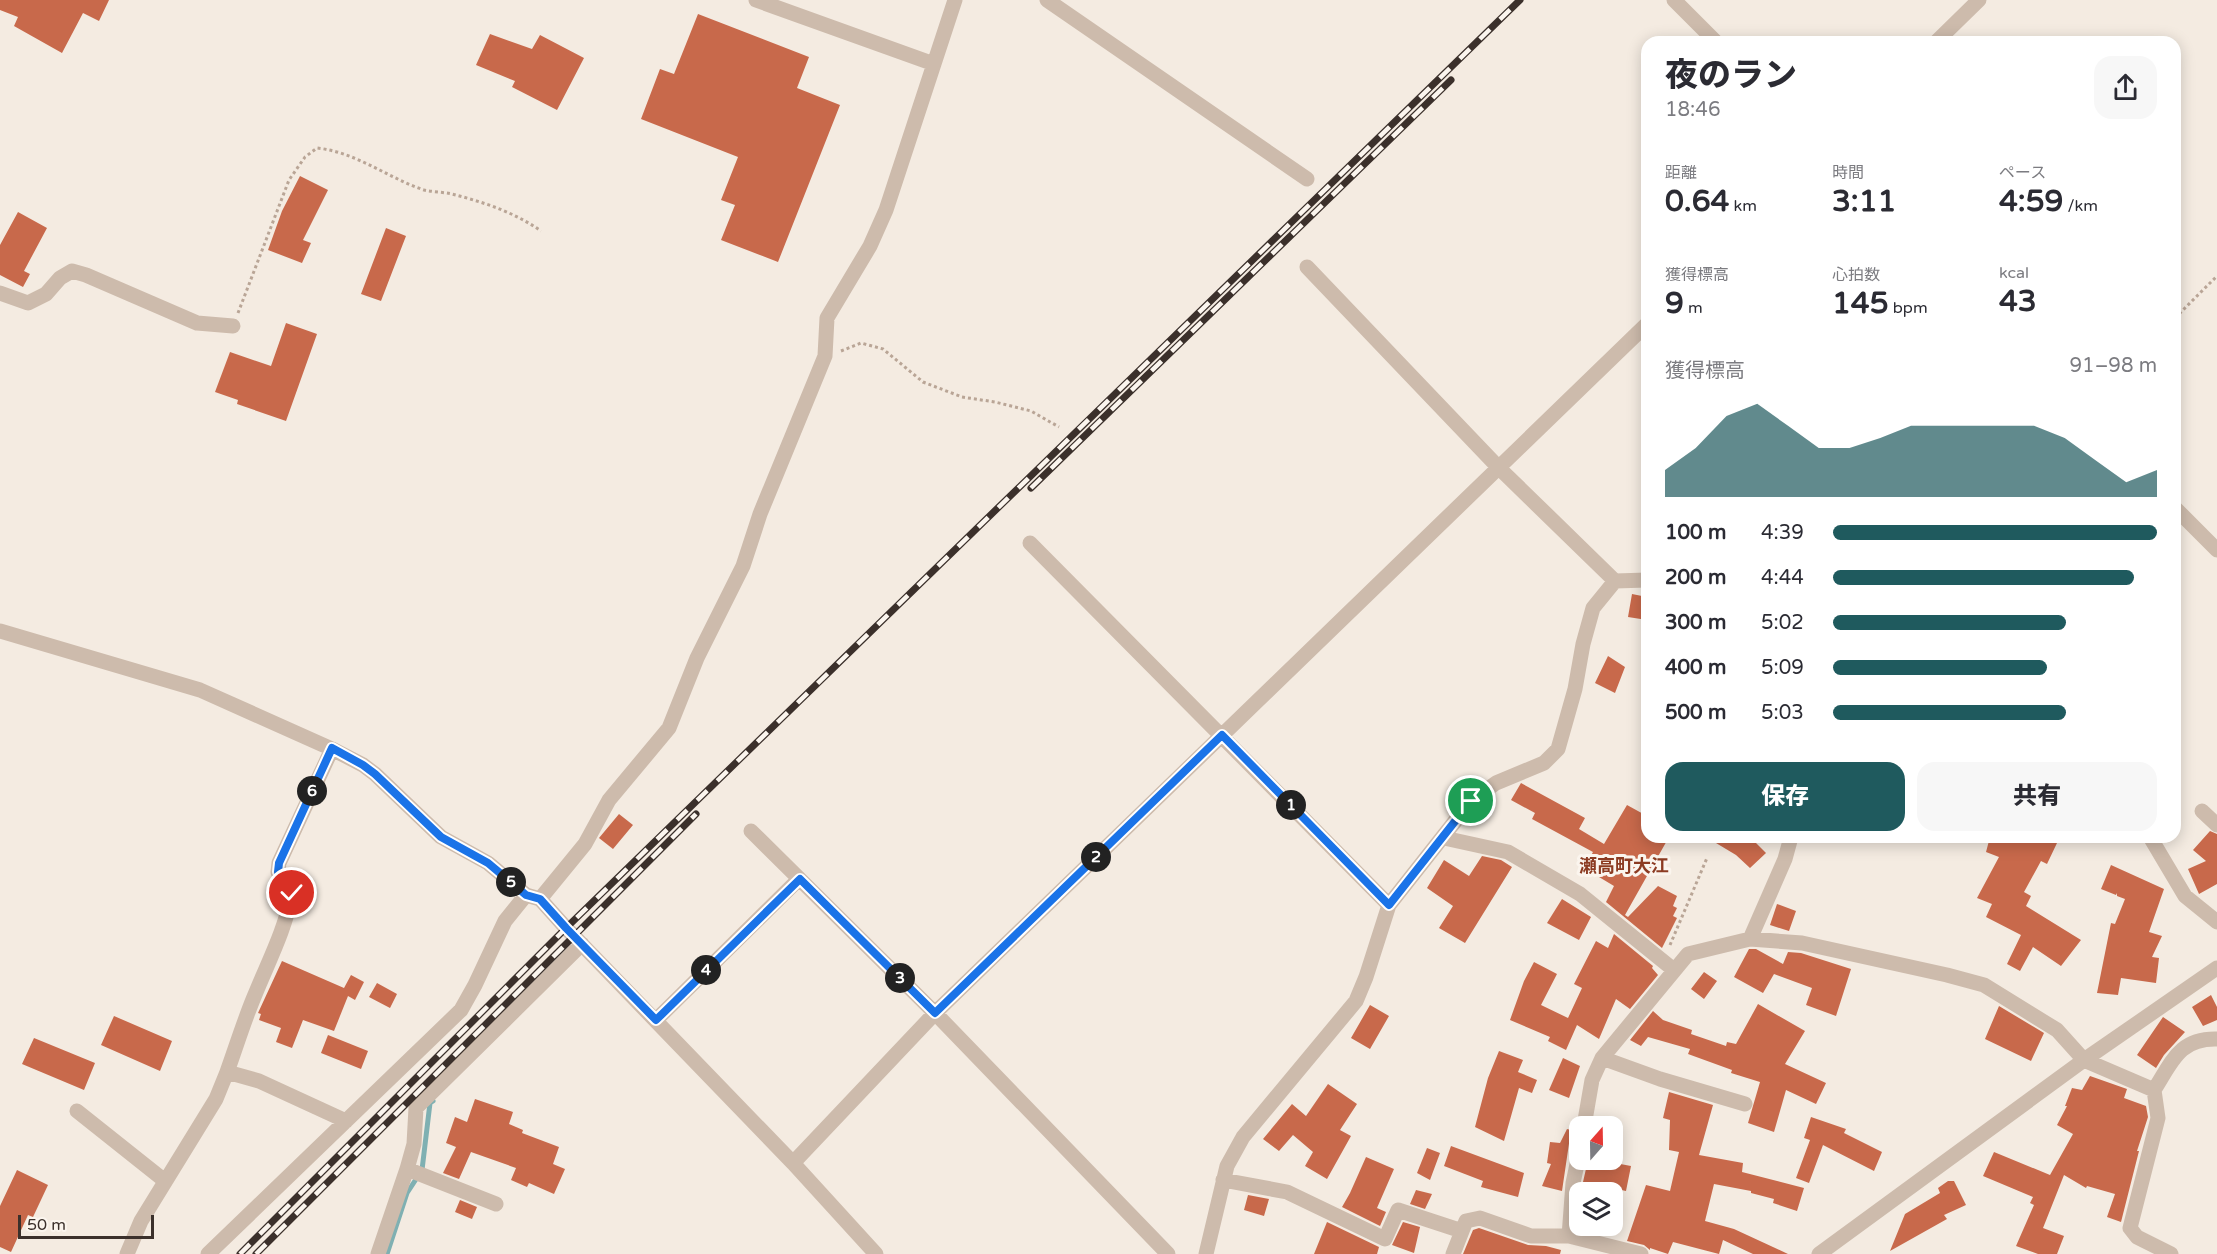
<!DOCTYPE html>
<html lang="ja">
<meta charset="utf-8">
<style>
:root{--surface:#fff;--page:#f7f7f7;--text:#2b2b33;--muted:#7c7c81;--accent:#1f5a5e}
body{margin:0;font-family:"Varela Round","Noto Sans JP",sans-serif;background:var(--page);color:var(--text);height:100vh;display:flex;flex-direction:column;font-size:22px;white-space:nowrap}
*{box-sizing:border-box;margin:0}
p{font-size:20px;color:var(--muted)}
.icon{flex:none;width:33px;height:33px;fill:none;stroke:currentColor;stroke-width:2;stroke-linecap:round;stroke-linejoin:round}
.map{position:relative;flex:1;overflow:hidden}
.details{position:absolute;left:1641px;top:36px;width:540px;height:807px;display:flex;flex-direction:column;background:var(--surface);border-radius:18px;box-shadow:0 3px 15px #0003}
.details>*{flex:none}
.needle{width:39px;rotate:20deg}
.buttons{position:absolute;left:1569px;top:1116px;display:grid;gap:12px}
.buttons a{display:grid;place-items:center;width:54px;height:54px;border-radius:12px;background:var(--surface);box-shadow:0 3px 15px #0003;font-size:30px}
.scale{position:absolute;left:18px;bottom:15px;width:136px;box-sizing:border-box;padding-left:6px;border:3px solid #3b302b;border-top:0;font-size:16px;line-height:21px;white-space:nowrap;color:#3b302b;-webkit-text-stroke:4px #fbf5ee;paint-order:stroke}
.pin{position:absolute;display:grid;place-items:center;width:51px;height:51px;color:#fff;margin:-26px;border:3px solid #fff;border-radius:50%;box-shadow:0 2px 6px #0007}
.km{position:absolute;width:30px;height:30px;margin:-15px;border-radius:50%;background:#222;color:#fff;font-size:16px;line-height:30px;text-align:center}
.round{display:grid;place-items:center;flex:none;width:63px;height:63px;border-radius:18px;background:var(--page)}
.summary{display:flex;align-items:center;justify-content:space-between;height:102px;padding:0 24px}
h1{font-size:33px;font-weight:800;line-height:45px}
.figures{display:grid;grid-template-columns:repeat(3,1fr);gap:9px;height:102px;padding:6px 24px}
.figures div{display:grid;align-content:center}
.figures b{font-size:30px;font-weight:800}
.figures small{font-size:16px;font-weight:400}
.figures p{font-size:16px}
.chart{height:168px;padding:12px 24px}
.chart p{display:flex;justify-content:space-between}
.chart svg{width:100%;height:108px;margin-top:6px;fill:var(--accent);opacity:.7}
.primary-button{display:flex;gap:12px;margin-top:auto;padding:12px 24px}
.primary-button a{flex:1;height:69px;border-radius:18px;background:var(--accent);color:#fff;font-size:24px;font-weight:800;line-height:69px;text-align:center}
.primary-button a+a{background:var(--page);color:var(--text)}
ul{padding:0 24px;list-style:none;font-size:20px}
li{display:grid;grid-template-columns:96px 72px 1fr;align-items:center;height:45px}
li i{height:15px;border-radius:8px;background:var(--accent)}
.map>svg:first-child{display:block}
</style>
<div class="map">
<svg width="2217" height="1254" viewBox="0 0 2217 1254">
<rect width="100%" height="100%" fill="#f4ebe1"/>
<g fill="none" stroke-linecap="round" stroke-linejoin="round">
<path stroke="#7fb0b2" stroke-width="5" d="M387 1254 407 1193 422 1170 430 1103 433 1101"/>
</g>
<path fill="#c8694b" d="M0 0H109L99 21 83 13 62 53 14 26 18 17 0 10Z
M698 14 809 57 797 88 840 105 778 262 721 240 735 205 721 200 738 157 641 119 660 69 674 74Z
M490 34 532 49 540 35 584 58 557 110 512 87 515 81 476 65Z
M300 176 328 190 303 240 311 243 302 263 268 250 282 211Z
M18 212 47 228 24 271 30 274 23 287 0 275V245Z
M386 228 406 236 381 301 361 294Z
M286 323 317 334 286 421 237 404 238 400 215 392 230 352 271 366Z
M1632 594 1647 597V620L1628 617Z
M1608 656 1625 667 1615 693 1595 683Z
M1521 783 1585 818 1579 829 1604 844 1627 805 1647 816V837H1669L1625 915 1628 917 1658 886 1677 896 1673 906 1677 908 1673 916 1677 918 1662 948 1606 902 1614 886 1584 868 1593 852 1532 819 1535 813 1511 800Z
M619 814 633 825 613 849 599 838Z
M2210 831 2217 834V884L2199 894 2188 869 2206 861 2193 850Z
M1706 837H1750L1766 853 1750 868 1736 855Z
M1990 837H2040L2057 843 2047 864 2041 861 2024 892 2031 896 2026 906 2081 940 2061 966 2033 947 2020 971 2007 964 2021 935 1986 917 1992 904 1977 898 1999 857 1986 852Z
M1482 856 1501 860 1512 867 1465 943 1439 928 1453 906 1427 888 1444 860 1469 876Z
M2111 865 2164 889 2149 932 2162 936 2152 957 2159 958 2156 983 2121 978 2118 995 2097 993 2111 923 2115 924 2125 899 2117 896V893L2116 895 2101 889Z
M1562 899 1591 917 1579 940 1547 923Z
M1777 904 1796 911 1789 931 1770 925Z
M1614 934 1653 966 1652 968 1658 975 1630 1009 1616 999 1599 1039 1577 1025 1566 1050 1548 1041 1550 1037 1510 1020 1524 981 1534 962 1557 974 1541 1005 1568 1018 1582 988 1574 984 1596 941 1608 948Z
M1749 949H1756L1783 964 1788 952 1801 953 1851 969 1836 1016 1806 1005 1812 988 1774 974 1763 993 1734 977Z
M282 961 344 988 351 975 364 982 355 1000 348 996 334 1031 303 1020 292 1048 276 1042 281 1028 259 1020 261 1014 258 1013Z
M1704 972 1717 981 1704 999 1691 989Z
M377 983 397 994 390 1008 369 997Z
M2211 995 2217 1007V1020L2203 1026 2192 1007Z
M1758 1004 1805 1031 1785 1064 1826 1083 1816 1104 1786 1090 1774 1132 1748 1123 1760 1082 1731 1073 1732 1070 1688 1054 1690 1049 1648 1037 1641 1046 1630 1040 1653 1011 1663 1020 1692 1030 1691 1034 1726 1046 1727 1042 1736 1044Z
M1370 1005 1389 1016 1370 1049 1351 1038Z
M1999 1006 2044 1033 2031 1061 1985 1039Z
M114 1016 172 1041 160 1071 101 1045Z
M2163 1017 2185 1032 2164 1055 2156 1068 2137 1055Z
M328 1035 368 1051 361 1069 321 1053Z
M34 1038 95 1063 84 1090 22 1064Z
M1499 1051 1523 1060 1518 1072 1537 1080 1532 1093 1519 1088 1504 1141 1475 1127 1488 1078Z
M1563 1058 1580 1066 1569 1098 1549 1090Z
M2090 1076 2127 1089 2124 1098 2146 1106 2148 1117 2137 1151H2139L2121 1222 2107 1217 2115 1194 2087 1186 2086 1188 2064 1175 2043 1228 2064 1236 2057 1254H2038L2016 1246 2034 1205 2030 1203 2033 1197 1983 1176 1994 1152 2050 1175 2073 1134 2057 1125 2067 1106H2065L2072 1088 2082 1090Z
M1328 1084 1357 1104 1340 1130 1351 1136 1327 1179 1305 1166 1313 1152 1293 1135 1279 1151 1263 1139 1292 1104 1306 1116Z
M1669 1092 1713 1105 1699 1155 1743 1163 1742 1172 1804 1188 1797 1211 1773 1203 1774 1199 1751 1193V1191L1714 1184 1705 1221 1734 1229 1788 1254H1753L1723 1240 1719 1254 1673 1242 1668 1254 1650 1248V1250L1644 1245 1627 1241 1646 1185 1670 1191 1679 1152 1669 1150 1670 1120 1663 1118Z
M475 1099 513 1112 509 1124 523 1130 522 1133 559 1147 553 1164 565 1169 554 1194 529 1183 527 1187 511 1180 516 1168 471 1152 459 1179 443 1173 456 1147 446 1143 455 1117 467 1122Z
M1811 1117 1846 1129 1844 1133 1882 1152 1874 1171 1823 1145 1809 1183 1796 1178 1810 1140 1804 1138Z
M1567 1129 1571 1130 1562 1191 1542 1186 1551 1164 1547 1163 1550 1142 1560 1143Z
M1451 1146 1524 1173 1518 1197 1481 1187 1483 1181 1444 1166Z
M1427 1148 1440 1153 1430 1180 1417 1173Z
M1366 1157 1394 1169 1377 1208 1386 1212 1380 1226 1342 1207 1350 1193Z
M1588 1160H1599L1631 1166 1626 1191 1583 1182Z
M17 1170 48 1185 33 1217 28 1215 11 1252 0 1247V1206Z
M1948 1181H1954L1966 1205 1944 1215 1947 1219 1890 1251 1905 1214 1940 1193 1938 1188Z
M1416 1190 1432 1194 1425 1209 1410 1204Z
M1248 1195 1269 1199 1264 1216 1244 1210Z
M460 1200 477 1207 472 1219 455 1212Z
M1327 1222 1379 1247 1377 1254H1314Z
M1403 1222 1420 1227 1414 1253 1392 1245Z
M1479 1228 1528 1245 1546 1246 1561 1250 1560 1254H1463L1473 1230Z"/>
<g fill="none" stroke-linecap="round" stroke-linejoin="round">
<path stroke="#b9a596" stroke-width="3" stroke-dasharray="3 3" stroke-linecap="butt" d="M238 313 289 180 305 157 317 148C356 152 388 178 424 190 433 192 443 192 452 194 483 202 514 212 541 231
M2175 318 2217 276
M841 351 861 343 883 349 923 382 962 397 995 402 1031 411 1059 427
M1670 945 1707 858"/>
<path stroke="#cdbbac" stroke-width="15" d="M756 0 934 64
M1047 0 1307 179
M1674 0 1716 42
M1936 42 1979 0
M1307 267 1499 468 1615 581 1647 580
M0 293 28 303 46 294 60 278 72 271 86 275 197 323 233 326
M2175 508 2217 550
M1030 543 1389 905
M0 631 200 690 332 749 363 765 375 774 441 837 488 863 526 895 540 899 566 928 793 1163 876 1254
M2202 811 2217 825
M751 831 935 1013 1168 1254
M2150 837 2185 896 2217 922
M1444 838 1508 852 1580 894 1674 970
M540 899 585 844 609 800 669 728 697 658 743 566 760 514 825 356 827 318 870 246 886 210 955 0
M1750 939 1785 859 1791 837
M656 1020 799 879
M1602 1058 1660 1079 1745 1104
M227 1072C236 1047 244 1021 254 997 268 962 285 931 292 893L278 872 279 863 332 749
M77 1111 165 1181
M1584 1126 1592 1080 1602 1058 1688 954 1750 939 1802 943 1947 975 1984 985 2057 1030 2084 1060 2154 1090
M793 1163 935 1013 1647 324
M407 1169 496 1204
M1223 1180 1287 1192 1385 1239 1398 1210 1462 1231
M1569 1236 1573 1183 1580 1150
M127 1254 141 1221 216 1099 227 1072 259 1081 346 1121
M208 1254 461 1010 475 985 505 921 526 895
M378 1254 407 1169 414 1144 416 1108 582 944
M1206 1254 1227 1166 1243 1137 1356 1001 1366 977 1389 905 1471 801 1496 783 1544 763 1558 749 1575 689 1583 644 1593 608 1615 581
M1453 1254 1466 1221 1480 1218 1531 1236H1569L1641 1254
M1819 1254 2084 1060 2217 968
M2171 1254 2137 1237 2130 1228 2158 1118 2154 1090C2172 1062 2179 1038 2217 1039"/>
<g stroke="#3b302b" stroke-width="7">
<path id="rail" d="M1031 488 1451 80
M240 1254 566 928 1520 0
M256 1254 696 814"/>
</g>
<use href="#rail" stroke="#fbf5ee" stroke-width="4.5" stroke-dasharray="14" stroke-linecap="butt"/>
</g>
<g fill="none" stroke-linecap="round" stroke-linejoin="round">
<g stroke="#fff" stroke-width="12">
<path id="route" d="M292 893 278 872 279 863 332 748 363 765 375 774 441 837 488 863 526 895 540 899 566 928 656 1020 800 879 935 1013 1222 735 1389 905 1471 801"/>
</g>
<use href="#route" stroke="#1a73e8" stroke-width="8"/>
</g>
<g text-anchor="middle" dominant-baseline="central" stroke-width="6" stroke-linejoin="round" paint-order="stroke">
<g font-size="18" font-weight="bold" fill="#8c3b22" stroke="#fbf5ee">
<text x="1624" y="866">瀬高町大江</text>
</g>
</g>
</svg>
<div class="buttons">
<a><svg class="needle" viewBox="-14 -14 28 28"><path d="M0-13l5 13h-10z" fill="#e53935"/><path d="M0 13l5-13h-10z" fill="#7c7c81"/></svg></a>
<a><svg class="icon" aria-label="layers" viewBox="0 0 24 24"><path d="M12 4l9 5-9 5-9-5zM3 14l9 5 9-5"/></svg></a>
</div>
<div class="scale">50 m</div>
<div class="pin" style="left:1471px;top:801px;background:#1e9e55"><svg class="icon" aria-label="arrive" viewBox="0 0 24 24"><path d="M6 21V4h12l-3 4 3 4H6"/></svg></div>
<div class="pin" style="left:292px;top:893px;background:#d93025"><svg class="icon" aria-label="check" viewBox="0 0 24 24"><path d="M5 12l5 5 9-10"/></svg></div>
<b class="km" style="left:1291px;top:805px">1</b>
<b class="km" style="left:1096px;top:857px">2</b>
<b class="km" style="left:900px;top:978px">3</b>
<b class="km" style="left:706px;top:970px">4</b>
<b class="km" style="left:511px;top:882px">5</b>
<b class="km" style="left:312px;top:791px">6</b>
<section class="details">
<div class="summary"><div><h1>夜のラン</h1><p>18:46</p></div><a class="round"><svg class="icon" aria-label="share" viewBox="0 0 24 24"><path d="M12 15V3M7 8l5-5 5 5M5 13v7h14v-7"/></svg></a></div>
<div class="figures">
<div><p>距離</p><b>0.64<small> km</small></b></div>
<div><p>時間</p><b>3:11</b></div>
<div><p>ペース</p><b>4:59<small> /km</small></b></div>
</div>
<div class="figures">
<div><p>獲得標高</p><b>9<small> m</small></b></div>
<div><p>心拍数</p><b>145<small> bpm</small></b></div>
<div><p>kcal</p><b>43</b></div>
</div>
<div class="chart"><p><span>獲得標高</span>91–98 m</p>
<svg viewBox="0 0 160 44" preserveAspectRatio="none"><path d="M0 44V33L10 24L20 11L30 6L40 15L50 24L60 24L70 20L80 15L90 15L100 15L110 15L120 15L130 20L140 29L150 38L160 33V44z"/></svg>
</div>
<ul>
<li><b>100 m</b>4:39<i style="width:100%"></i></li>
<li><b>200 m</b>4:44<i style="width:93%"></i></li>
<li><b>300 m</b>5:02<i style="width:72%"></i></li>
<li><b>400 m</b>5:09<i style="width:66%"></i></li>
<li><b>500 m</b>5:03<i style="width:72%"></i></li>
</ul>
<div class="primary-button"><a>保存</a><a>共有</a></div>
</section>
</div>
